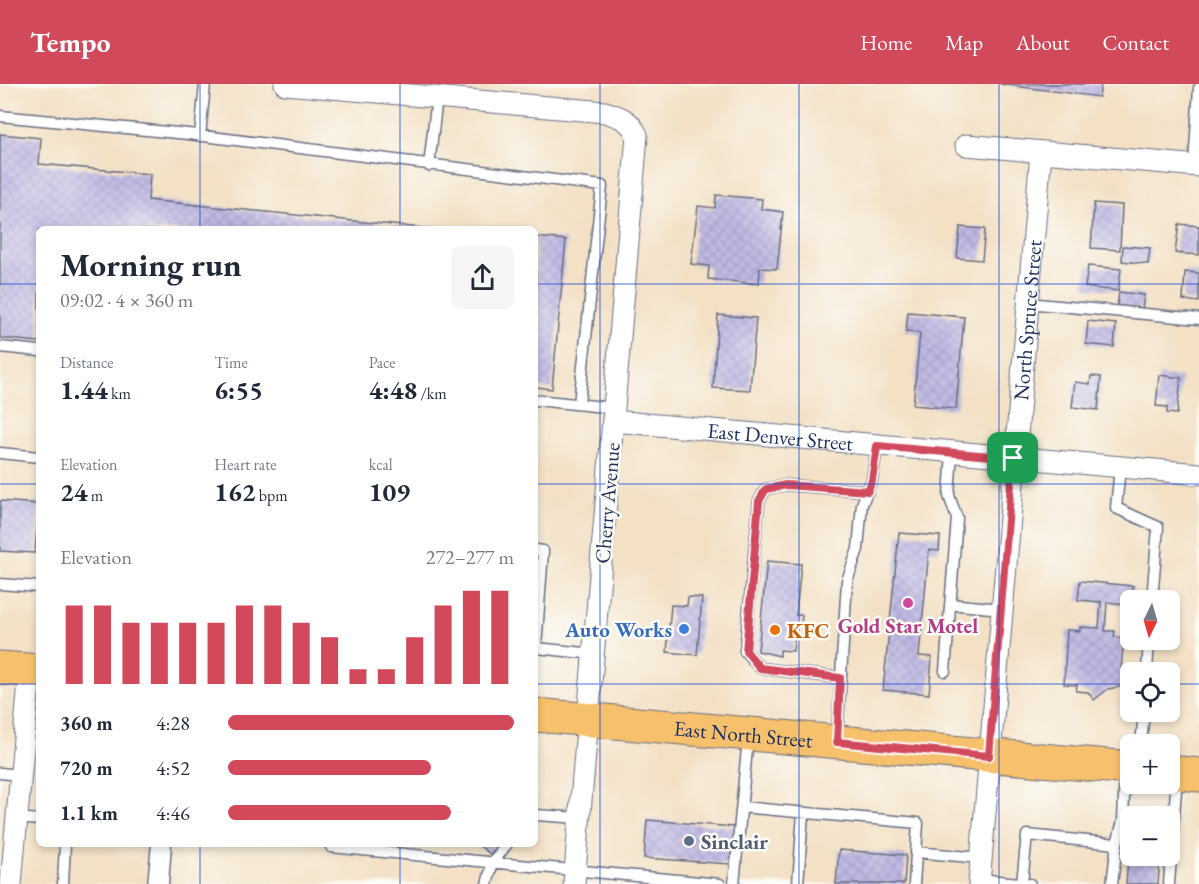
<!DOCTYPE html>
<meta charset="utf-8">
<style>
:root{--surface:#fff;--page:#f6f6f7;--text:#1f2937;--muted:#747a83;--accent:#d1495b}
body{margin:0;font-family:"EB Garamond",serif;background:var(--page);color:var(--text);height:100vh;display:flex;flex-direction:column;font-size:22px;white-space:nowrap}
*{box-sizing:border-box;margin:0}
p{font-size:20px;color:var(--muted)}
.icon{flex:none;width:33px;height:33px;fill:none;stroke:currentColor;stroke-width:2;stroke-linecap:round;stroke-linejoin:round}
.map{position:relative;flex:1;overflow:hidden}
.drawer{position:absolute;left:36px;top:142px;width:502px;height:621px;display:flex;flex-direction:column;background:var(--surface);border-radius:9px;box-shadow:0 3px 9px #0003}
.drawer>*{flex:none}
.needle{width:39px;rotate:185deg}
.controls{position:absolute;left:1120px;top:506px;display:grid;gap:12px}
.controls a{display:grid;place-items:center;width:60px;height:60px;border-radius:9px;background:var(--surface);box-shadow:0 3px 9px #0003;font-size:30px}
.pin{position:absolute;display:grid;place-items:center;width:51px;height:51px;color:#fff;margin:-26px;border-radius:12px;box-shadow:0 3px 9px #0006}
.round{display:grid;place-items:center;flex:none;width:63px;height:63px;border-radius:9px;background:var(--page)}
.headline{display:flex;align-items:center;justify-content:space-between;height:102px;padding:0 24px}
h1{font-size:33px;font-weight:700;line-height:45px}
.figures{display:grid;grid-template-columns:repeat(3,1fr);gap:9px;height:102px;padding:6px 24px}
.figures div{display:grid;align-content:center}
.figures b{font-size:26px;font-weight:700}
.figures small{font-size:16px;font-weight:400}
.figures p{font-size:16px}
.chart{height:168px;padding:12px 24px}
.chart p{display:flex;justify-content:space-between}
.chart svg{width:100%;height:108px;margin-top:6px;stroke:var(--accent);stroke-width:6}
ul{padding:0 24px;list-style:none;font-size:20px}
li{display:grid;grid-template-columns:96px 72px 1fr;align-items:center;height:45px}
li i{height:15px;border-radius:8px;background:var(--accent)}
header{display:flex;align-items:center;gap:36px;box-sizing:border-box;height:84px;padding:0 30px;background:var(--accent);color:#fff}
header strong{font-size:28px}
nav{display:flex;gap:33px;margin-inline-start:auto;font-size:21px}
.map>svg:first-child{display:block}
</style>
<header>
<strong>Tempo</strong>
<nav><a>Home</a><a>Map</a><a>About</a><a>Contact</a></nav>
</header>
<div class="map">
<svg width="1199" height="800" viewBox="0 0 1199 800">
<defs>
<pattern id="building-cross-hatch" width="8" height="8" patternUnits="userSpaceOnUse" patternTransform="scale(1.5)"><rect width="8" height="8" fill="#c0b9e4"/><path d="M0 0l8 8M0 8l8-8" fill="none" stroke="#a49fc6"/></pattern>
</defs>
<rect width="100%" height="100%" fill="#fdfcf7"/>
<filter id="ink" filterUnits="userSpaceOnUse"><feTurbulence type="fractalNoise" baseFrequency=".0167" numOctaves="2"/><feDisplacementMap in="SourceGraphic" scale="12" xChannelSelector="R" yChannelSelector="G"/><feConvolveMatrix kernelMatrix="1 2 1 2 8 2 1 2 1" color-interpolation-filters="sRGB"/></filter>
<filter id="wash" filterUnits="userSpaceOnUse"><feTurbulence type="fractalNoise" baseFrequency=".008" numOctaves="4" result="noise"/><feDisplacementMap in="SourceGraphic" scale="24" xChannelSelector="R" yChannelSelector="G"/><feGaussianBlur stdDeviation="1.35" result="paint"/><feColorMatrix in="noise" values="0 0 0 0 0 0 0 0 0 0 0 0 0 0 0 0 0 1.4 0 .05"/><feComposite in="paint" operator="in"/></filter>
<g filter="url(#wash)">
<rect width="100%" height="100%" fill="#f3e0c5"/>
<g id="blocks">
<path fill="url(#building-cross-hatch)" d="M1000 0H1101L1099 13Z
M0 50 41 54 39 80 150 90 148 116 442 146H39V258L0 254Z
M716 111 762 115 761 125 783 128 777 185 760 184 759 200 708 195 709 182 691 180 698 122 715 124Z
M1094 119 1122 121 1120 166 1091 164Z
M1179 140 1199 142V171L1175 169Z
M960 143 985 145 982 176 957 174Z
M536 153 566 156 552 305 536 303Z
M1123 162 1150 164 1148 180 1122 177Z
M1088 182 1121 185 1118 207 1085 203Z
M1185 188 1199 189V218L1183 216Z
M1119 208 1144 211 1142 225 1117 222Z
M908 228 964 233 956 325 913 321 920 249 906 247Z
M718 231 756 234 750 306 713 304Z
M1088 237 1116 240 1114 263 1086 260Z
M1159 291 1181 294 1177 330 1167 329V323L1156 322Z
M1091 292 1101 293 1098 326 1072 323 1075 298 1090 300Z
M0 417 39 420 35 469 0 467Z
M899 449 940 452 939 467 929 466 919 572 932 573 929 610 883 606Z
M767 477 801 480 796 531H802L801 541H796L793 567 780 566V572L758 567Z
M1080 497 1133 502 1131 521 1107 518 1105 547H1115L1114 553 1124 554 1121 585 1124 588V597L1119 603 1108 605 1094 616 1088 608 1076 607 1077 601 1064 600 1067 546 1080 547V543L1099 544 1101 518 1078 516Z
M688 513 702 514 697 571 667 568 671 521 687 522Z
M647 736 734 743 730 780 644 774Z
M477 760H500L490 770Z
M1129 760 1131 771H1160L1158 800H1126Z
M839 766 906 771 904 800H836Z"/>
</g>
</g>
<g filter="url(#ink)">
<use href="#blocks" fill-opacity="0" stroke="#676d82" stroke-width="1.5"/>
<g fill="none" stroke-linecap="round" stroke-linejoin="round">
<g stroke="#676d82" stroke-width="13">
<path id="lane" d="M0 32 188 50 602 102 579 320
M200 52 205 0
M1194 81 1199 4
M429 82 437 13
M1027 219 1199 235
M0 263 39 267
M536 316 614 324
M0 369 39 373
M1120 383 1116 424 1158 443 1152 516
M536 466 543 467 536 564
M0 500 39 503
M950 520 1001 525
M536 564 595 570
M945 587 957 434 949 412 952 368
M1147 588 1149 555
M840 594 760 584 745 567 759 417 766 405 786 401 868 407
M837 654 847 497 858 465 862 420 872 396 877 362
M1141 660 1144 627
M0 689 20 691
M742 723 918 739 914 800
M536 731 580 734
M17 734 39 736
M331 763 720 800
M916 768 981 774
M979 795 1030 800
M1022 799 1027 751 1117 760
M63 800 65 760
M153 800 157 760
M163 800 166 760
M487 800 493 778 507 760
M734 800 748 654
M798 800 803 729
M1112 800 1117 760 1123 737 1125 687
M1169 800 1177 692"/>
</g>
<g stroke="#676d82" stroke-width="23">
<g id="street">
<path d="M285 0 605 28C621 33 630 36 637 51L574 800"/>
<path d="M966 61 1199 82"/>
<path id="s1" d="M613 337 1199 390"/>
<path d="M11 800 30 587"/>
<path id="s2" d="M979 800 1041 68"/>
</g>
</g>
<g stroke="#676d82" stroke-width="35">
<g id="primary">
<path d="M0 584 39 587"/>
<path id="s3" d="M536 631 1131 684"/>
<path d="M1170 688 1199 691"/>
</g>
</g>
<use href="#lane" stroke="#fff" stroke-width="10"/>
<use href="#street" stroke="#fff" stroke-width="21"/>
<use href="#primary" stroke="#f7c06c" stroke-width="33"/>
</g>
</g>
<g fill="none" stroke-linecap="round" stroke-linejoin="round" filter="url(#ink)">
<g stroke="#fff" stroke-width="12">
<path id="route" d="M877 362 1013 374 989 672 837 658 840 594 760 584 746 567 759 417 766 405 786 401 868 407 872 396Z"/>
</g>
<use href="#route" stroke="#d1495b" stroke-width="8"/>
</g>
<path fill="none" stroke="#1d4ed8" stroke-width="1.5" stroke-opacity="0.55" d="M200 0V146M400 0V146M600 0V800M799 0V800M999 0V800M0 200H39M536 200H1199M0 400H39M536 400H1199M0 600H39M536 600H1131M1170 600H1199M200 760V800M400 760V800"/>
<circle fill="#d1479c" stroke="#fdfcf7" stroke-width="2" cx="908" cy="519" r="6"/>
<circle fill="#3f7fe0" stroke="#fdfcf7" stroke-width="2" cx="684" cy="545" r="6"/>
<circle fill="#e8710a" stroke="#fdfcf7" stroke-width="2" cx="775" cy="546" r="6"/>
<circle fill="#5c6f8a" stroke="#fdfcf7" stroke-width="2" cx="689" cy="757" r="6"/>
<g text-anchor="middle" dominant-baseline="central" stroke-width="5" stroke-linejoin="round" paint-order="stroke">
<g font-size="21" fill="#1b2f5e" stroke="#fdfcf7">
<text stroke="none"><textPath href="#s2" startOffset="566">North Spruce Street</textPath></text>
<text stroke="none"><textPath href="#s1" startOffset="168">East Denver Street</textPath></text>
<text transform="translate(607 419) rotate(-85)">Cherry Avenue</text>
<text stroke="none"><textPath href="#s3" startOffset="208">East North Street</textPath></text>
</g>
<g font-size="21" font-weight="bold" fill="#b23c85" stroke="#fdfcf7">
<text x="908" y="541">Gold Star Motel</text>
</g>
<g font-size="21" font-weight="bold" fill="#366cbe" stroke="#fdfcf7" text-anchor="end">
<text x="672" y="545">Auto Works</text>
</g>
<g font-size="21" font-weight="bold" fill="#c56008" stroke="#fdfcf7" text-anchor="start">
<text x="787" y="546">KFC</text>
</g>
<g font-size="21" font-weight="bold" fill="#4e5e75" stroke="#fdfcf7" text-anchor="start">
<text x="701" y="757">Sinclair</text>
</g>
</g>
</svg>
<div class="controls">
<a><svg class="needle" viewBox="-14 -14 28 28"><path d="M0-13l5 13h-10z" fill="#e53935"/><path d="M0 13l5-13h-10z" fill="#747a83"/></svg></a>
<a><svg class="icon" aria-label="locate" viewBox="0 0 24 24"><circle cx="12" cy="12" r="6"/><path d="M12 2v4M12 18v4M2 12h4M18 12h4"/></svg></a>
<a>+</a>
<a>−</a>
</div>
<div class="pin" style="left:1013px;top:374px;background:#1e9e55"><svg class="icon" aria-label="arrive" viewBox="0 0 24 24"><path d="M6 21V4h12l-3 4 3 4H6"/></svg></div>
<section class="drawer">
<div class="headline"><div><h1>Morning run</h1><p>09:02 · 4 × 360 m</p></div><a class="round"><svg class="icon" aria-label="share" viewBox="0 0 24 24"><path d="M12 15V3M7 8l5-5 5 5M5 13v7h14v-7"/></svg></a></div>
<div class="figures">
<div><p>Distance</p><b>1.44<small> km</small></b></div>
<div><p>Time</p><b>6:55</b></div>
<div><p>Pace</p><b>4:48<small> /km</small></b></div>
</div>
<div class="figures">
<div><p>Elevation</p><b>24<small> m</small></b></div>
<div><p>Heart rate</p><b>162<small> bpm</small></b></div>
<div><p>kcal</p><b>109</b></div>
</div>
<div class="chart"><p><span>Elevation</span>272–277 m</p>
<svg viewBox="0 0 160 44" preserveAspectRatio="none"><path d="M5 44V12M15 44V12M25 44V19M35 44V19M45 44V19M55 44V19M65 44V12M75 44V12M85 44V19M95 44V25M105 44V38M115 44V38M125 44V25M135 44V12M145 44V6M155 44V6"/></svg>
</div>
<ul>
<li><b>360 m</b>4:28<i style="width:100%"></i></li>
<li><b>720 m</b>4:52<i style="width:71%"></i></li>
<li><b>1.1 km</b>4:46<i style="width:78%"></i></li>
</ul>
</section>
</div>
